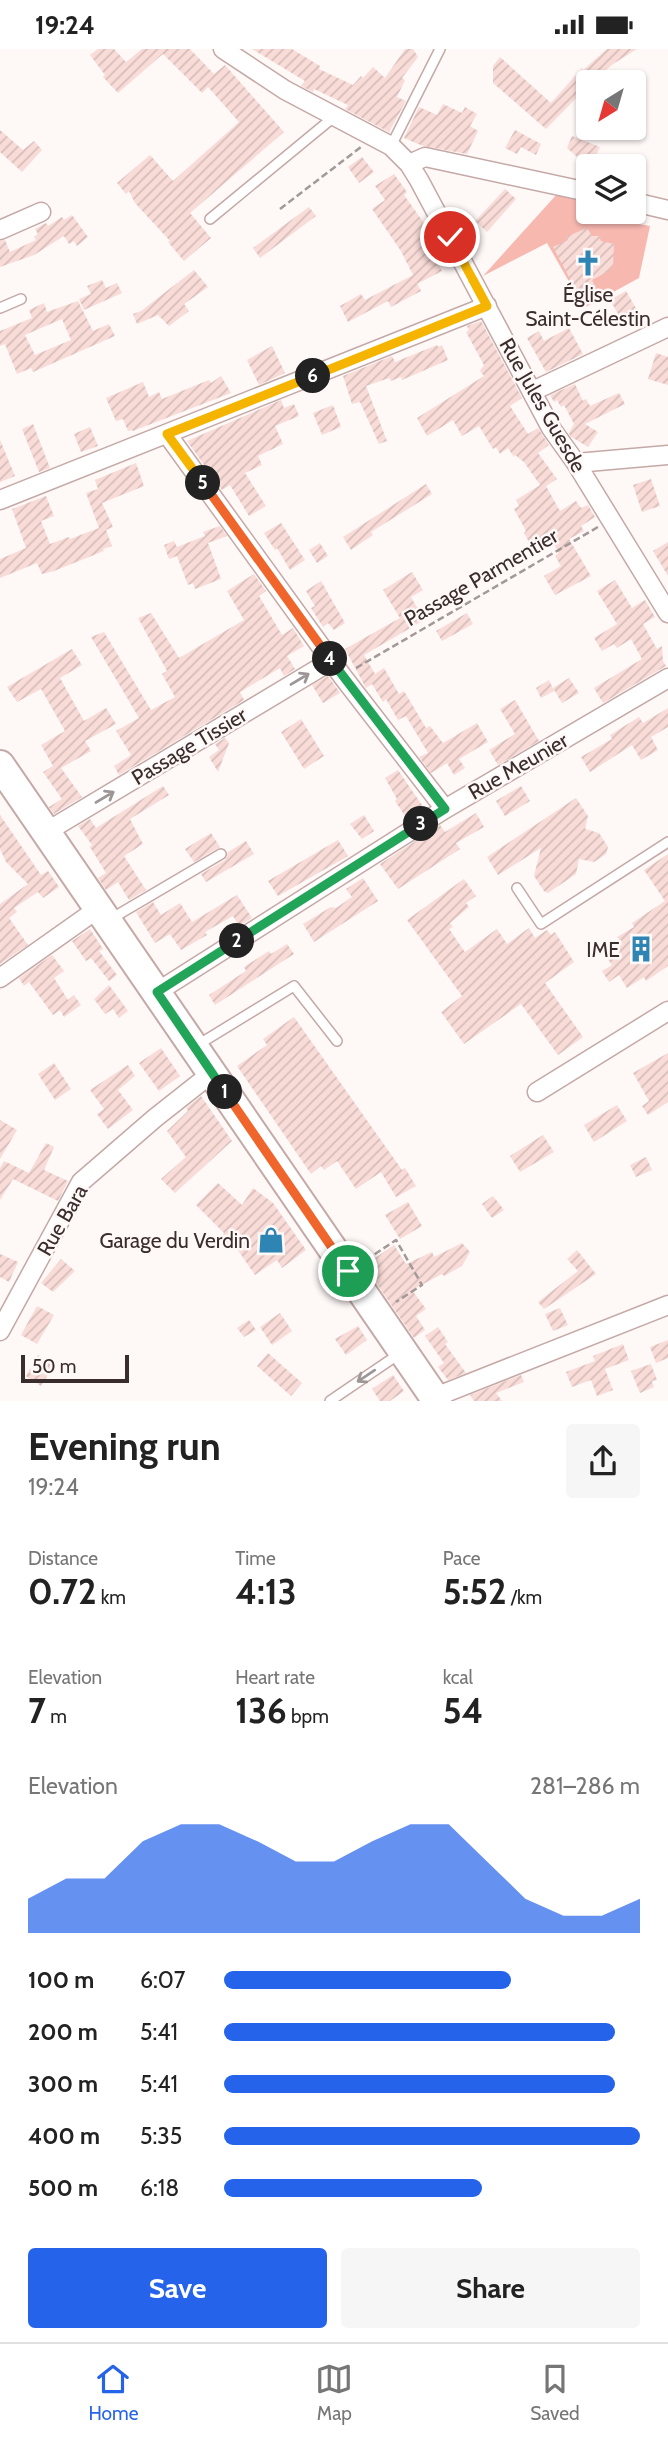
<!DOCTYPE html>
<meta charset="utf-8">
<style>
:root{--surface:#fff;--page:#f6f6f6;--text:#222;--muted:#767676;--line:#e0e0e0;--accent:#2563eb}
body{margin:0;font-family:Cabin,sans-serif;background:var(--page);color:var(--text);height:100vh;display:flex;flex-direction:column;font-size:26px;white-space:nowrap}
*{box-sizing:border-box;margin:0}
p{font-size:23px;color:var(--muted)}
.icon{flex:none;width:38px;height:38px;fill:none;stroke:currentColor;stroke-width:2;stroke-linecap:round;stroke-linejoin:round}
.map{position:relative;height:1352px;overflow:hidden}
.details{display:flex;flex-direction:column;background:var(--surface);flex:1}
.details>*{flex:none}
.needle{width:46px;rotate:217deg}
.fabs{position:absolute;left:576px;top:21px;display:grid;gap:14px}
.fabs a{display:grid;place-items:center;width:70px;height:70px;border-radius:7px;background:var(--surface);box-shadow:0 2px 5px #0004;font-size:35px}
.scale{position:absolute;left:21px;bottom:18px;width:108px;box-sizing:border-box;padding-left:7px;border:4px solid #392e2d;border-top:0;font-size:19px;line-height:24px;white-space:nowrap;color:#392e2d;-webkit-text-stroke:5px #fef8f7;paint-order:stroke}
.pin{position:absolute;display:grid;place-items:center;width:60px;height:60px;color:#fff;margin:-30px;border:4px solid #fff;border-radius:50%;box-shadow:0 2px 7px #0007}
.km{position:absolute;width:35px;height:35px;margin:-18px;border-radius:50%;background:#222;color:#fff;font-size:19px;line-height:35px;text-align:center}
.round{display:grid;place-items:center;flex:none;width:74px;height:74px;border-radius:7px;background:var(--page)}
.overview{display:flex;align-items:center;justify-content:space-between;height:119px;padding:0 28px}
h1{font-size:38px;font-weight:800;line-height:52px}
.stats{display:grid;grid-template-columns:repeat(3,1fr);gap:10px;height:119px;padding:7px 28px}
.stats div{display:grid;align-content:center}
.stats b{font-size:35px;font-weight:800}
.stats small{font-size:19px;font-weight:400}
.stats p{font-size:19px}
.chart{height:196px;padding:14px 28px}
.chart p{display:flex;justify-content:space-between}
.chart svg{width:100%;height:126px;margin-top:7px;fill:var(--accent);opacity:.7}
.action{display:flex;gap:14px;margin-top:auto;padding:14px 28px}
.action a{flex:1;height:80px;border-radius:7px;background:var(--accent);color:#fff;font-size:28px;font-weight:800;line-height:80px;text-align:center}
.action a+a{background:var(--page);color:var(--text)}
ul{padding:0 28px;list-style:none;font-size:23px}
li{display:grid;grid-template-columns:112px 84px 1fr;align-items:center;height:52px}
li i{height:18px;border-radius:9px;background:var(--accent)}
.status{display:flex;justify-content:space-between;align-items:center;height:49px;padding:0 35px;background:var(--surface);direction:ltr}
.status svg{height:19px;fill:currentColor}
.tabs{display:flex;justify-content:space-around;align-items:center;height:98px;border-top:2px solid var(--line);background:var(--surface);font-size:19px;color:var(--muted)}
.tabs a{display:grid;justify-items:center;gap:4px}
.tabs .active{color:var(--accent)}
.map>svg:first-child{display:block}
</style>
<div class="status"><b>19:24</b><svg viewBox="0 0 49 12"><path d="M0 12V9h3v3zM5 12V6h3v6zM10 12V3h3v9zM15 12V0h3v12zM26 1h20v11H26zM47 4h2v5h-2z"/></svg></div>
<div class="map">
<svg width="668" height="1352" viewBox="0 0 668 1352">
<defs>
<pattern id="building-hatch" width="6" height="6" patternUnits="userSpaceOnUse" patternTransform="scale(1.75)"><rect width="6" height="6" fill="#f9dcd8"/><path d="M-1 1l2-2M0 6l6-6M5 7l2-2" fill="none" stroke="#d6bdba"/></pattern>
</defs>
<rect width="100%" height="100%" fill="#fef8f7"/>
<path fill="#f7b8b0" d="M558 144 588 151V163H601V168L650 177 639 229 584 259 547 194 483 227Z"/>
<path fill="url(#building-hatch)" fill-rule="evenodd" d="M98 0H114L126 13 142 0H190L214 25 225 16 284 83 190 164 211 189 184 212 168 193 170 192 135 154 129 142 126 145 117 134 150 106 173 132 239 73 208 38 202 44 163 5 118 44 103 28 105 26 90 6Z
M252 0H292L320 17 319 20 353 36 361 27 363 29 373 18 385 29 405 0H413L418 8 402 29 405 31 397 48 406 52 389 83 345 60 348 56 314 40 313 43 301 37 305 32Z
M607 0H637L613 15 592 33H588V37L546 80 493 34V17L500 8 551 54 582 19 583 21Z
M443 55 462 64 465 58 477 65 470 77 478 82 467 105 423 97 404 89 419 58 437 66Z
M0 81 23 101 34 92 42 101 22 123 0 103Z
M515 81 541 95 536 106 521 98 517 105 505 99Z
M572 87 600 98 591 117 585 115 567 99Z
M362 108 374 123 359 134 348 118Z
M394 125 407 143 404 146 429 181 423 184 429 191 427 193 442 222 417 235 416 232 421 242 391 258 388 252 348 273 340 257 361 245 365 251 413 226 401 202 372 160 385 151 375 137Z
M505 140 516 150 487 183 475 172Z
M309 158 316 167 260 209 253 199Z
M72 166 88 188 77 197 74 192 69 195 64 187 34 206 0 218V192L5 191 10 203 36 191 34 188 38 185 35 180 46 174 48 177 62 168 64 171Z
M587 179 592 187H599L601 192 614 195 613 216 607 223 592 231 596 239 579 247 553 198 568 191 566 188Z
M194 221 208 238 184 255 189 262 169 277 158 266 137 275 133 265 141 262Z
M102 231 106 239 117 234 122 244 84 261 79 250 91 245 87 237Z
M626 242 641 268 625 277 610 251Z
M78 252 93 282 109 275 115 287 33 323 31 319 17 325 5 295 0 297V282L32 269 29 261 44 254 47 263ZM62 270 71 291 35 306 25 286Z
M481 272 522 349 510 357 528 385 538 379 549 396 538 404 557 430 546 437 560 462 576 452 581 459 588 456 595 468 581 477 584 482 569 490 591 527 555 546 544 527 561 517 555 507 559 504 548 485 530 495 524 484 526 482 514 460 519 457 516 451 540 436 524 413 515 406 514 408 508 399 500 405 496 398 493 400 479 377 462 387 453 371 427 387 417 369 484 327 480 322 484 316 466 283 469 281 467 277Z
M569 279 583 305 546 323 527 289 539 282 544 292Z
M437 296 438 298 442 296 448 311 402 331 401 328 391 332 389 329 366 337 387 392 379 395 360 353 352 355 343 327 392 307 395 313Z
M272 297 285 324 259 336 247 311Z
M656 304 668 308V336L648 330Z
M221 327 231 344 133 382 132 381 128 382 123 370 116 372 106 349 143 333 149 348 159 343 162 350 209 331 211 334Z
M575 335 583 352 586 350 590 357 619 344 625 355 585 375 598 383 588 398 570 387 569 384 574 375 564 356 561 358 557 351 554 353 550 346Z
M281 351 284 359 294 355 299 367 275 377 283 395 258 407 262 416 245 424 266 457 249 467 230 436 222 441 187 392Z
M333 356 341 378 322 386 313 364Z
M33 375 50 419 39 423 22 380Z
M90 378 98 397 81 403 74 385Z
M0 391 15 427 0 433Z
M136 414 144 437 102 454 113 478 106 481 112 497 103 500 104 502 54 522 42 525 37 514 0 529V510L26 499 12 460 46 447 54 467 41 472 50 495 69 488 70 490 99 479 86 444 98 440 95 431Z
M651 430 660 457 642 463 633 436Z
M426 435 432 445 371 483 373 486 351 501 343 488Z
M281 474 305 511 290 521 277 499 275 501 264 484Z
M220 477 227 487 208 494 221 530 195 540 193 534 188 536 177 507 169 510 164 496 174 492 177 498 205 487 203 483Z
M668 493V527L653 502Z
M320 494 328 507 317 514 309 501Z
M412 523 423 541 411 548 424 571 364 606 375 625 384 619 399 645 404 642 426 679 430 677 443 694 477 674 488 693 459 710 465 719 454 726 447 714 431 724 419 708 428 704 406 667 398 671 386 650 383 653 372 635 366 639 345 600 400 569 383 541Z
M254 525 266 542 259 547 282 586 293 579 304 597 287 607 295 620 284 627 280 619 240 643 244 651 119 726 114 717 131 706 116 682 139 669 91 588 104 583 151 661 175 648 162 625 167 622 138 569 151 564 179 609 244 571 227 542Z
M615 531 632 559 645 551 655 568 643 575 657 600 662 597 663 612 666 617 603 654 594 639 642 610 631 590 617 599 614 595 602 602 594 589 617 575 597 542Z
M321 532 345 574 334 581 328 574 323 578 311 559 315 557 306 542Z
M467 564 473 575 442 592 436 582Z
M72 600 82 616 60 629 84 672 106 659 116 675 85 692 91 702 61 719 82 748 54 765 49 758 62 750 43 723 53 717 41 696 65 682 41 640 17 653 7 638Z
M328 627 340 644 323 654 312 636Z
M569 629 579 644 562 654 553 639Z
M549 631 554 642 541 649 536 639Z
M515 651 539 692 498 716 489 701 515 685 500 660Z
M668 659V678L651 688 658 701 641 711 632 696 590 723 581 708 612 690 610 686 639 668 643 674Z
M301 670 324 707 304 720 281 683Z
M225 689 229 694 218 723 209 708 219 701 215 695Z
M398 721 424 759 407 770 395 752 397 750 385 729Z
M163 737 169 746 130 770 143 795 124 807 146 841 129 851 118 833 106 841 98 829 106 824 90 798 92 796 78 777 90 770 96 779Z
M521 737 530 752 505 767 496 752Z
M576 749 588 767 585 780 599 784 608 798 606 805 594 813 579 810 576 825 548 844 544 842 534 827 541 799 498 826 487 808Z
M476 764 484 778 456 794 460 800 398 840 380 815 440 776 445 783Z
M0 766 41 826 48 822 59 838 43 849 38 843 14 859 17 863 9 869 28 896 0 915V855L28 835 6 813 0 800Z
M364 766 374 782 362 790 350 775Z
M211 784 220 798 194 813 185 800Z
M338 791 348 807 278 847 268 832Z
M246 792 254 805 206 833 201 825 225 811 228 803Z
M668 805V917L646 932 644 928 627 939 619 926 609 933 602 922 612 916 605 906 622 895 617 888 634 878 632 874 665 852 644 821Z
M363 829 378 852 314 893 303 875 331 858 336 859 352 848 346 840Z
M464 830 476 847 466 854 469 858 450 874 453 878 449 880 465 903 497 880 507 895 529 879 535 889 547 881 551 886 555 883 574 913 545 934 583 988 558 1006 521 955 464 995 441 963 462 947 407 871Z
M237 846 252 869 239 877 233 867 205 883 207 886 181 901 170 885 155 894 136 863 153 853 161 866 180 854 192 873Z
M90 880 103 900 99 902 117 926 109 932 91 909 86 912 72 892Z
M287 895 294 905 215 956 209 946 246 922 244 918 269 902 271 905Z
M52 906 64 922 54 929 68 951 74 946 81 956 64 968 60 961 53 966 29 933 24 937 19 929Z
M109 936 128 962 119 969 113 960 105 965 94 950Z
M294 968 402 1121 405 1119 416 1137 396 1148 381 1123 356 1140 337 1112 324 1121 321 1117 311 1125 237 1017 267 996 263 990Z
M161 999 180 1027 159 1042 139 1014Z
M668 1004V1053L648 1066 642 1057 649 1052 633 1024Z
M54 1014 71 1040 55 1051 38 1025Z
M128 1016 135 1027 118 1041 133 1061 108 1080 97 1065 104 1060 90 1041Z
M201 1047 232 1092 175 1144 161 1130 186 1108 167 1082 188 1062 186 1059Z
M617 1056 627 1072 594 1093 584 1076Z
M0 1071 17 1081 0 1110Z
M543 1086 554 1103 520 1123 510 1107Z
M46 1094 54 1098 44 1121 68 1132 58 1152 13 1130 0 1151V1119L4 1112 29 1124Z
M646 1108 652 1121 636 1128 630 1116Z
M218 1134 242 1156 253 1139 273 1154 306 1201 282 1219 277 1211 255 1226 233 1194 230 1199 219 1191 224 1184 196 1156Z
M493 1147 504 1161 492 1169 482 1155Z
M408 1153 422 1177 400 1190 385 1166Z
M462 1194 470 1203 462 1217 444 1227 442 1225 412 1241 426 1260 416 1267 425 1281 414 1289 368 1222 369 1221 366 1215 394 1196 406 1215 432 1203 434 1208Z
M577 1201 596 1225 544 1260 538 1253 578 1222 567 1210Z
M0 1205 18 1213 9 1233 0 1228Z
M61 1210 75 1222 53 1243 41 1234Z
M37 1257 54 1266 37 1295 21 1286Z
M560 1259 568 1276 553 1282 545 1265Z
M280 1264 292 1282 272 1296 260 1278Z
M249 1271 256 1281 244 1288 237 1279Z
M358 1277 367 1291 346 1306 335 1290Z
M438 1278 448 1293 445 1295 466 1324 448 1331 438 1318 444 1314 425 1287Z
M668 1291V1309L656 1314 650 1298Z
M623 1295 629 1311 605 1320 613 1341 597 1347 591 1331 572 1338 566 1323 595 1312 593 1307Z
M268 1304 302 1334 291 1347 257 1317Z
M38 1306 54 1316 41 1337 26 1327Z
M651 1315 657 1331 652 1332 654 1338 640 1344 631 1322Z
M393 1326 404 1342 390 1352H380L372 1340Z
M521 1326 524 1333 496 1344 502 1352H474L470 1346Z"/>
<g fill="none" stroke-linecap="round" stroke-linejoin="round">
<g stroke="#c4a9a6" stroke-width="12">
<path id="lane" d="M391 97 440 0
M210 170 335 67
M0 259 21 250
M517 839 541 875 668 793
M109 871 221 805
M196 997 294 937 337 992
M330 1352 399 1305"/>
</g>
<g stroke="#c4a9a6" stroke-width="21">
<path id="street" d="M223 0 285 41 391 97 409 115 419 131 551 379 576 414 668 564
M409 115 425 108 588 143
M634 153 668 161
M0 181 41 163
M533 342 668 278
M167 385 343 628 445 760
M576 414 668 406
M0 451 487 257
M46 783 331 612
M0 929 99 859
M157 943 445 760 668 629
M537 1043 668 962
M0 1282 81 1133 155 1069 212 1024
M435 1348 668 1256"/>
</g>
<g stroke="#c4a9a6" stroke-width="32">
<path id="primary" d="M0 716 437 1352"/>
</g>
<path stroke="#a29998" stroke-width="2.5" stroke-dasharray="7 3.5" stroke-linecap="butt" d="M280 160 361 98
M356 619 598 478
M366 1211 396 1191 422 1236 396 1253"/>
<use href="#lane" stroke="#fff" stroke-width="9"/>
<use href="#street" stroke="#fff" stroke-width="18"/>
<use href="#primary" stroke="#fff" stroke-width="28"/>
</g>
<defs><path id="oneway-shaft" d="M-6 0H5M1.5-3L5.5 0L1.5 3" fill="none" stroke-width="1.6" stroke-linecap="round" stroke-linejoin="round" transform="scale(1.75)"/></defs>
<g stroke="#9c9696">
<use href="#oneway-shaft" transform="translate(300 630) rotate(-31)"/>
<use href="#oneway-shaft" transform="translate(105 748) rotate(-31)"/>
<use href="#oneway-shaft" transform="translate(366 1327) rotate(146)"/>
</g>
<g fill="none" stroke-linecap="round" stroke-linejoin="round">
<g stroke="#fff" stroke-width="14">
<path id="split-1" d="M225 1043 348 1222"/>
</g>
<g stroke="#fff" stroke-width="14">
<path id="split-2" d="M225 1043 157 943 237 892"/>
</g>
<g stroke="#fff" stroke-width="14">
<path id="split-3" d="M237 892 421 775"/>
</g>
<g stroke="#fff" stroke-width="14">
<path id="split-4" d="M330 610 445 760 421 775"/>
</g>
<g stroke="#fff" stroke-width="14">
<path id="split-5" d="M203 434 330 610"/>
</g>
<g stroke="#fff" stroke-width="14">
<path id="split-6" d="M203 434 167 385 313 327"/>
</g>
<g stroke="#fff" stroke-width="14">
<path id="split-7" d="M313 327 487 257 473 231"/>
</g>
<g stroke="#fff" stroke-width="14">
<path id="split-8" d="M450 188 473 231"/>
</g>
<use href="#split-1" stroke="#f0652b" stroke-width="9"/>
<use href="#split-2" stroke="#22a559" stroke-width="9"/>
<use href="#split-3" stroke="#22a559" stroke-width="9"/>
<use href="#split-4" stroke="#22a559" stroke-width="9"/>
<use href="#split-5" stroke="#f0652b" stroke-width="9"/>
<use href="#split-6" stroke="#f5b400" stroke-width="9"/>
<use href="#split-7" stroke="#f5b400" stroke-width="9"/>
<use href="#split-8" stroke="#f5b400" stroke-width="9"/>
</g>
<defs>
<g id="church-bare" transform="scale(2.1)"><path d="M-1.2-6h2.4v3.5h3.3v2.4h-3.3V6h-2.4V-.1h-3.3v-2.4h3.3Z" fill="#2e85b4" stroke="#fef8f7" stroke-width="2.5" paint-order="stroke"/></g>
<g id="building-bare" transform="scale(2.1)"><path d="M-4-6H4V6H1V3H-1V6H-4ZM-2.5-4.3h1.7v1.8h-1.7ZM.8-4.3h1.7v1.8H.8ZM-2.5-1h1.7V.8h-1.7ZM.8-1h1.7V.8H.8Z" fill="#2e85b4" stroke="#fef8f7" stroke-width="2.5" paint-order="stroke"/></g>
<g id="shop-bare" transform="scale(2.1)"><path d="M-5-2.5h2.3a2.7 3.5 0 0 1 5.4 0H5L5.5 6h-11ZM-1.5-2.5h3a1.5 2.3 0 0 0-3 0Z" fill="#2e85b4" stroke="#fef8f7" stroke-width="2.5" paint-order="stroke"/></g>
</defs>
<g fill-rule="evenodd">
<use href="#church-bare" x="588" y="214"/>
<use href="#building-bare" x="641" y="900"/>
<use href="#shop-bare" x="271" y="1191"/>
</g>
<g text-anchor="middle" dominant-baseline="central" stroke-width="5" stroke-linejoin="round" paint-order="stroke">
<g font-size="21" fill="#392e2d" stroke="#fef8f7" text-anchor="end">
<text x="588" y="245" text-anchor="middle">Église<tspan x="588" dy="24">Saint-Célestin</tspan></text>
<text x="620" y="900">IME</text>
<text x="250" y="1191">Garage du Verdin</text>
</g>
<g font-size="21" fill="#392e2d" stroke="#fef8f7">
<text transform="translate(543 356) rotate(60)">Rue Jules Guesde</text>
<text transform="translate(481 528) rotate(-30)">Passage Parmentier</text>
<text transform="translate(189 697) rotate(-31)">Passage Tissier</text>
<text transform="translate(518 717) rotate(-30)">Rue Meunier</text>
<text transform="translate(62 1171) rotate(-60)">Rue Bara</text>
</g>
</g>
</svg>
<div class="fabs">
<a><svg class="needle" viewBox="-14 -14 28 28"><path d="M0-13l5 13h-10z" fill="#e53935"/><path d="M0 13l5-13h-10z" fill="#767676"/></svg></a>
<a><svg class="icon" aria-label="layers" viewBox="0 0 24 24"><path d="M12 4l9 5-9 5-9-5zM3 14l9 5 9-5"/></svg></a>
</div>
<div class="scale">50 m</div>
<div class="pin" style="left:348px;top:1222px;background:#1e9e55"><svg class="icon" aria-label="arrive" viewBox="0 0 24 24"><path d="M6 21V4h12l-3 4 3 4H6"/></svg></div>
<div class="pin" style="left:450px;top:188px;background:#d93025"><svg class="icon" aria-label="check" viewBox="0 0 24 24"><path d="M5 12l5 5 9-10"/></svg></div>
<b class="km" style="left:225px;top:1043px">1</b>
<b class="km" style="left:237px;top:892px">2</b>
<b class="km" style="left:421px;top:775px">3</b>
<b class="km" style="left:330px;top:610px">4</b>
<b class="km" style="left:203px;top:434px">5</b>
<b class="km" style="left:313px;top:327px">6</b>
</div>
<section class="details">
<div class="overview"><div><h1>Evening run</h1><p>19:24</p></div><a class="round"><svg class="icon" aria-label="share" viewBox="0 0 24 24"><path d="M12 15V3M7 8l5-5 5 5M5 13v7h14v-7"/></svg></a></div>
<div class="stats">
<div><p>Distance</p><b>0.72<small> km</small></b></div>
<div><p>Time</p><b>4:13</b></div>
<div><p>Pace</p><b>5:52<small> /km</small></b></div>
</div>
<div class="stats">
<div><p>Elevation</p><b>7<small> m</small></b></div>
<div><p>Heart rate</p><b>136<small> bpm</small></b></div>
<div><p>kcal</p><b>54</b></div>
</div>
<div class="chart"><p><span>Elevation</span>281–286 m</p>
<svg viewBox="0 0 160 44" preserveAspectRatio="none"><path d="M0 44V32L10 25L20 25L30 12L40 6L50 6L60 12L70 19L80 19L90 12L100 6L110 6L120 19L130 32L140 38L150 38L160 32V44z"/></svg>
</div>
<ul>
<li><b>100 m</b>6:07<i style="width:69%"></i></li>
<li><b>200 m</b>5:41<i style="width:94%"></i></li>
<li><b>300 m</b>5:41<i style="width:94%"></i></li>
<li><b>400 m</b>5:35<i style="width:100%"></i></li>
<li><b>500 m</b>6:18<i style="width:62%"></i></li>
</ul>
<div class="action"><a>Save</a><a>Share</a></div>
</section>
<nav class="tabs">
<a class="active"><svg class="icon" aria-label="home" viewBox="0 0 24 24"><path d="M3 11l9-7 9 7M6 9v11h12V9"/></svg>Home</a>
<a><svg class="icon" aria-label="map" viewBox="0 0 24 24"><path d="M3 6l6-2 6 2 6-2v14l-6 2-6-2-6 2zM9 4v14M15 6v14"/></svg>Map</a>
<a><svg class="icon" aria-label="saved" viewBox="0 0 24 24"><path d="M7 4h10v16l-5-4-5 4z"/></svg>Saved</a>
</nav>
